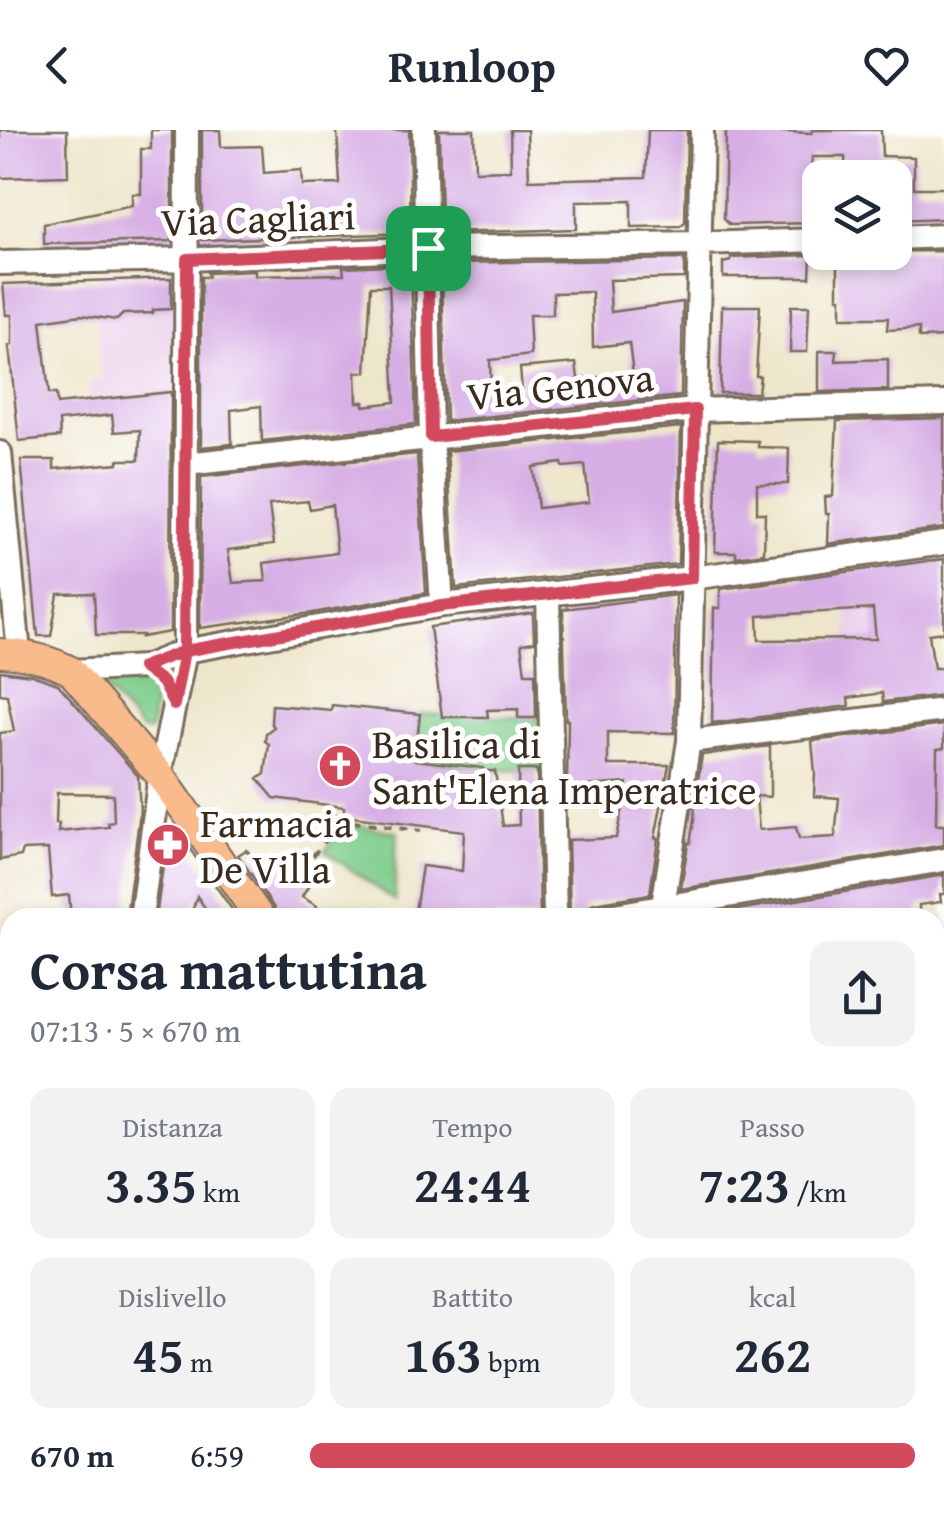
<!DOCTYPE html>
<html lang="it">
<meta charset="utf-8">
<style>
:root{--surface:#fff;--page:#f2f2f3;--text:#1f2937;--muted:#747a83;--accent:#d1495b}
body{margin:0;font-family:"Gentium Book Plus",serif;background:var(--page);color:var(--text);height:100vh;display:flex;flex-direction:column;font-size:38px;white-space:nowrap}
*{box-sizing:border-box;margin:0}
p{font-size:32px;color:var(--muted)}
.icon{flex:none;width:55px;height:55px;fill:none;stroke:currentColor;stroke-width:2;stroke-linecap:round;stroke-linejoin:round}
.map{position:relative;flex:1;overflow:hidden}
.details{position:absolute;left:0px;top:778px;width:945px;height:608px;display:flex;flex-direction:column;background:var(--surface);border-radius:30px 30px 0 0;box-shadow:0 5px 15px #0003}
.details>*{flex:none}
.fabs{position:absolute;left:802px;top:30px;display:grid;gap:20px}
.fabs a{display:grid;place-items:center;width:110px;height:110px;border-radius:20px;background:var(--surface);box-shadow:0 5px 15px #0003;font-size:50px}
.pin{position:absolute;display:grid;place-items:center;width:85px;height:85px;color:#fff;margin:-42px;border-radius:20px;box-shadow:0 5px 15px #0006}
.round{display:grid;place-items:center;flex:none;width:105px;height:105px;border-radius:20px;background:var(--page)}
.overview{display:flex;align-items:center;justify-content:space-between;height:170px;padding:0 30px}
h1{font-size:55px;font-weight:600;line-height:75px}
.figures{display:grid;grid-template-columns:repeat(3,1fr);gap:15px;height:170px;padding:10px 30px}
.figures div{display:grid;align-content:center;border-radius:20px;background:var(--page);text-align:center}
.figures b{font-size:50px;font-weight:600}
.figures small{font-size:28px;font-weight:400}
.figures p{font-size:28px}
ul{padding:0 30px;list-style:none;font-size:32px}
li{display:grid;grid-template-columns:160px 120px 1fr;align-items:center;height:75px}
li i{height:25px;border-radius:12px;background:var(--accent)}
header{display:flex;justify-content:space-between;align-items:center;height:130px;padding:0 30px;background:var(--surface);font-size:45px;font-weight:600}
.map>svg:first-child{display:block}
</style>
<header><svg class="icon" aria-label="back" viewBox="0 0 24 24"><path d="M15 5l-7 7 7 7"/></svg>Runloop<svg class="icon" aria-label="heart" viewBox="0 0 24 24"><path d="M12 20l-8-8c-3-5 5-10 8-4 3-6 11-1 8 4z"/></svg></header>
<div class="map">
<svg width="944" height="1383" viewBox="0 0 944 1383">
<rect width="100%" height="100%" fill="#fff"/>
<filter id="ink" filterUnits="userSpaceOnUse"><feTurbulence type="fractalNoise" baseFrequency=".01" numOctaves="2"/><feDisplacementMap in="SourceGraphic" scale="20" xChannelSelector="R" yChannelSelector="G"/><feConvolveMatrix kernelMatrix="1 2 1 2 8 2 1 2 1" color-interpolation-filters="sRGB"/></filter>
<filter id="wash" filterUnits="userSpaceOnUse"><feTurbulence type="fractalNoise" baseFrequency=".0048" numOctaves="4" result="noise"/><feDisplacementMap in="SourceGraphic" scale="40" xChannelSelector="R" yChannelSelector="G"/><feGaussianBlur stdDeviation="2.25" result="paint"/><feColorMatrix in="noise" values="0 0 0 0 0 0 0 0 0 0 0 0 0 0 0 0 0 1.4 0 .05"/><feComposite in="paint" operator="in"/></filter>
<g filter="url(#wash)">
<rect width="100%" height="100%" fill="#eee6cb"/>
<path fill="#ebd1eb" d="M179 139V262L91 271 89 252 102 250 96 183 100 182V142Z
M875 437 880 470 895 516 848 523 847 441Z"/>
<path fill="#7ecc8b" stroke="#5c7b54" stroke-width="2.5" d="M108 547C161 548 156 549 151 599L148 602 141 600 101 554Z
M420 584 541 588V640L483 641V638L415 630Z
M344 693 398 702 395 726V771L325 721Z"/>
<g id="blocks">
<path fill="#d6ade4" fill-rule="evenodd" d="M0 0H67L68 46 0 48Z
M151 0H172V111L44 114V94L132 76V64H141V19H151Z
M202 0H220L221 17 262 16 264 43 301 40 302 55 340 54 337 0H409L411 103 202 110Z
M439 0H474L475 41 511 40 510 0H527L529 50 646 47 648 0H687L685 93 680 97 631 98V71L576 72V99L449 103 441 95Z
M726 0 812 3V0H881L882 26 914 27V58H944V89L895 91V48H846L845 27H812L810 66H814L813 93 730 95 724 89Z
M944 121V207L919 208V198L887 200 888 188H841V168H838V122Z
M811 125 810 147H723V133L731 131V128Z
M684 129V148L609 150 611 182 683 172 681 266 446 291 442 144 454 133ZM592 162 593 217 629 213 633 244 578 249 576 233 520 238 522 260 491 263 490 230 531 225 529 185H553V163Z
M411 134 416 294 262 311 261 276 231 280 232 314 201 317V147H208L207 143 255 141V146L344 144 343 137ZM371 156H389L395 272 364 276V272H357L356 243 366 242Z
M171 148V179L153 180V183L123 184 117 190 81 185 41 191 49 264H56L57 274 171 262 170 502 142 507 143 505H96L94 463 58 464 51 506H38L21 330H54V339L118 333V330H139L140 300 114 302 112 285 59 291 60 307 19 311 9 216 12 215V185H6L3 154Z
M722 176H760L756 246H760L758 263H720Z
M791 176H809L807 222H790Z
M819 221H837L836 231 888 229V260L819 262Z
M944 288V398L828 414 829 384H826L825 367 833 366 837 291Z
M681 297 678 434 456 458 447 321ZM562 333 563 337 585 335 589 372 538 378 533 337Z
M718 310 758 311V317L789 318 788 354H757V383H765L764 423 736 427V422H715Z
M417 324 426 463 312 483 200 498 201 347ZM308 371 310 379 332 375 337 423 264 433 266 451 233 453 228 420 274 414 269 375Z
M944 429V502L929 504 934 538H942L944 565 883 572 882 563 848 568 849 576 712 593 714 478H720V459ZM873 479 876 509 759 510 758 486Z
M676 465 674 603 608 602V635H669L655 708H658L650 764 594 773 586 777 581 786 570 788 568 710 616 708 627 653 567 657 568 590H566L563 479Z
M533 483 534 512 521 514 525 543H535L536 588H518V579L487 580 488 587H442L430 497Z
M0 541 32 545 58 554 138 646 140 682 126 788H71L69 765 52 767 48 719 23 720 21 726 0 730V603L14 601 7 565 0 564ZM57 663 113 664 114 692 108 693 109 697 58 702 59 694H56Z
M272 575 331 580 332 575 420 584 415 630 483 638V641H495L503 696 519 695 518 640H537L540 788H414L422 736 462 741 464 701 344 686V677L274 668 258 649 265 644 269 614 265 611 266 603 274 597 271 593Z
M944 595V618L937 619 936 695H944V715L681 759 688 713H690L694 690 695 670 702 625 770 616V667L756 666 759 700 796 697 799 709 835 707 839 668 814 666 815 643 812 611Z
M168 699 178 702 238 788H212L197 766 190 788H156Z
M246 720 262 734 314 747 302 767 317 776 313 788H277L274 778 238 725Z
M944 745V764H940L941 772 919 775V788H690Z"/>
</g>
</g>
<g filter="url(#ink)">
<use href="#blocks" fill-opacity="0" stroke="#7a6c5b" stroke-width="2.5"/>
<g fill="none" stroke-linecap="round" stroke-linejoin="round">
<g stroke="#7a6c5b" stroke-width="28">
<path id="minor" d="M424 0 431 307 442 475
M895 108 944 106
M0 133 187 129 428 118 701 114 820 110
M0 323 19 524
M185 334 695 280 944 273
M548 464 555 788
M71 541 145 537 185 521 442 475 692 448 944 413
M689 611 944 580
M141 788 160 645 185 521 187 0
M596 788 944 730
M661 788 689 611 702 0
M0 919 10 920
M944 1007 940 1092 944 1106
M0 1040 10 1063
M0 1277 10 1278
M158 1375 164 1383
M856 1375 944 1379
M54 1383 56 1375
M312 1383 313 1375
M561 1383 562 1375
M654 1383 656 1375"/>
</g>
<g stroke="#7a6c5b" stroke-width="32">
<path id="major" d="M0 523C26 524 48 529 71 541L160 645 260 788
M935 1006 944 1007"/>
</g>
<path stroke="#7a6c5b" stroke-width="4" stroke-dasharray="8 8" stroke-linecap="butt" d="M336 690 421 701
M313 726 335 697 337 684"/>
<use href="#minor" stroke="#fff" stroke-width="22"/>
<use href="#major" stroke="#fabb8c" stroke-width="28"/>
</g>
</g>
<g fill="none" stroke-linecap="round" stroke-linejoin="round" filter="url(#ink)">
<g stroke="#fff" stroke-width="20">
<path id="route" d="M428 118 187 129 184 521 142 537 162 552 174 575 184 521 442 476 692 448 695 280 431 307 428 118"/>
</g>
<use href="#route" stroke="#d1495b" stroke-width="12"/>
</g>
<defs>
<g id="church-disc" transform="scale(2.25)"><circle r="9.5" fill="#d1495b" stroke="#fff"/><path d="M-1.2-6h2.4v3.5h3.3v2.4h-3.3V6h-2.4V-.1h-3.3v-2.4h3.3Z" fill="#fff"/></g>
<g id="pharmacy-disc" transform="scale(2.25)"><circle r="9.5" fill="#d1495b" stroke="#fff"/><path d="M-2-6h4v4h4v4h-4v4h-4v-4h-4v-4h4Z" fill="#fff"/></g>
</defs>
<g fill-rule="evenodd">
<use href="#church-disc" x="340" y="636"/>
<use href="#pharmacy-disc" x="168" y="715"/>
</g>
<g text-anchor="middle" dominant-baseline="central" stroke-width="10" stroke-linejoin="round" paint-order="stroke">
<g font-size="40" fill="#3b2a1e" stroke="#fff">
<text transform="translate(258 88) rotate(-2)">Via Cagliari</text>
<text transform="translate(560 256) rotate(-6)">Via Genova</text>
</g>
<g font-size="40" fill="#3b2a1e" stroke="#fff" text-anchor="start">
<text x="372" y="613">Basilica di<tspan x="372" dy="46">Sant'Elena Imperatrice</tspan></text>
<text x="200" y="692">Farmacia<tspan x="200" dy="46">De Villa</tspan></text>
</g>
</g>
</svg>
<div class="fabs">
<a><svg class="icon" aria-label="layers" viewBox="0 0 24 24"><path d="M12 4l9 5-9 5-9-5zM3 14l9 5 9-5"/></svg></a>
</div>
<div class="pin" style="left:428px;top:118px;background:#1e9e55"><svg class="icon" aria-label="arrive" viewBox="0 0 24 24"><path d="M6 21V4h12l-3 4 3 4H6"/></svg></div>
<section class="details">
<div class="overview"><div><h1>Corsa mattutina</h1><p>07:13 · 5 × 670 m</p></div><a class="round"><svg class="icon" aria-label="share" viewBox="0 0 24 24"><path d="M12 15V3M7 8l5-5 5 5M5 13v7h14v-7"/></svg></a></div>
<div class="figures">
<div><p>Distanza</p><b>3.35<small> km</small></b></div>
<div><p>Tempo</p><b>24:44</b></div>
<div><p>Passo</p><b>7:23<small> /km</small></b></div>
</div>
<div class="figures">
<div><p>Dislivello</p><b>45<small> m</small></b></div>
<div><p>Battito</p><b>163<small> bpm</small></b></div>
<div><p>kcal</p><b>262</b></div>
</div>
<ul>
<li><b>670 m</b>6:59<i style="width:100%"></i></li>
</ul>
</section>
</div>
